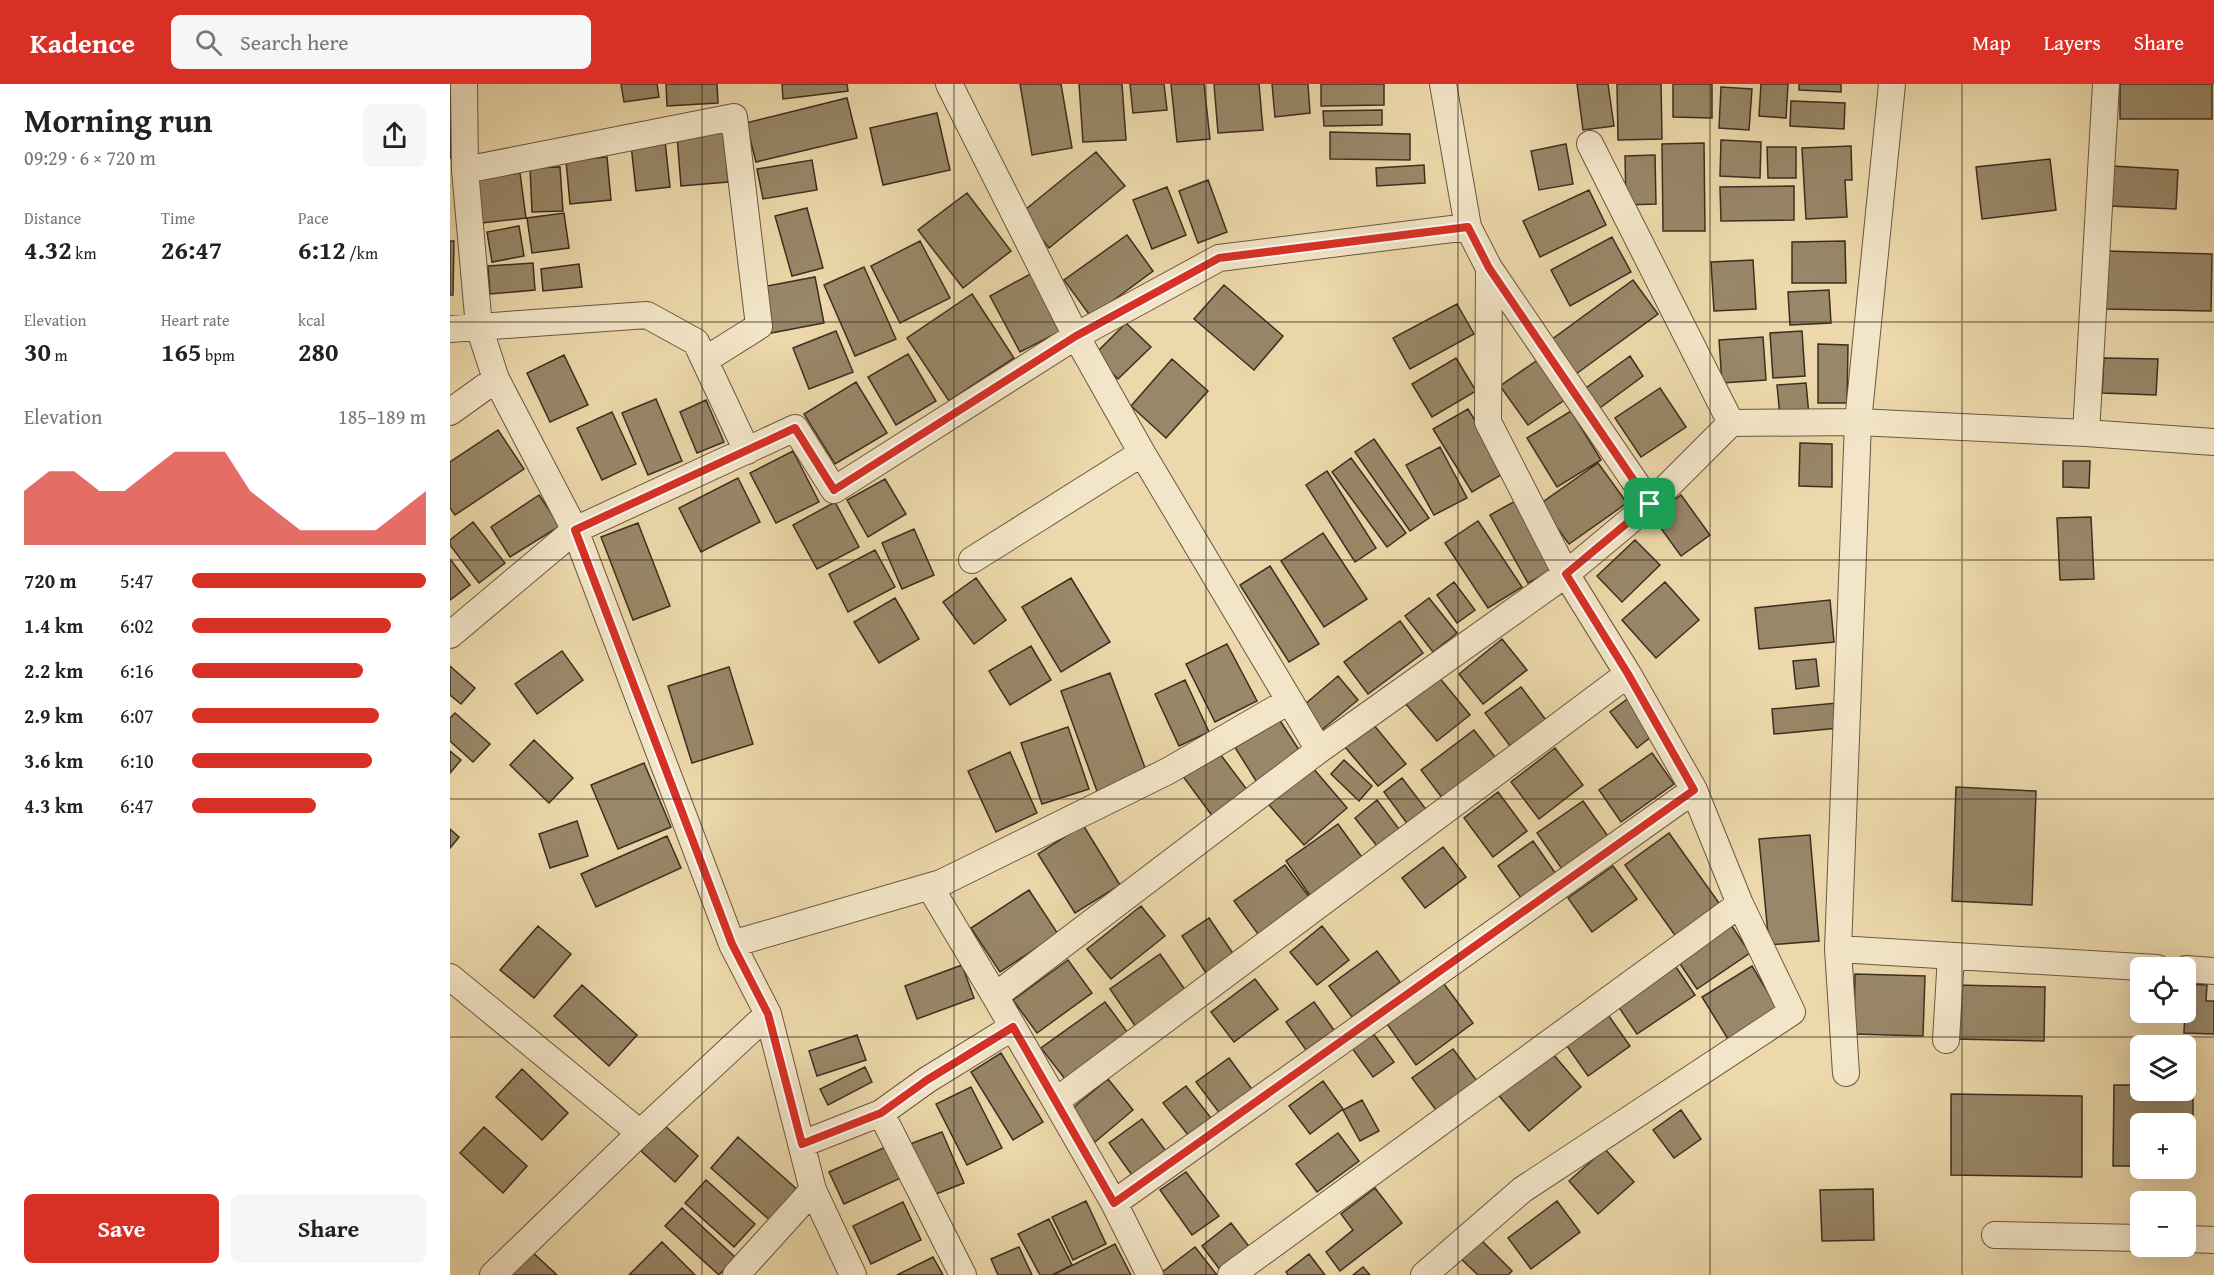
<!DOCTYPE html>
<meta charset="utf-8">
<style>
:root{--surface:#fff;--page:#f6f6f6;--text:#222;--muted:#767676;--accent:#d93025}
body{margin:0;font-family:"Gentium Book Plus",serif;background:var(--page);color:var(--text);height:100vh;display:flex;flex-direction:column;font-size:22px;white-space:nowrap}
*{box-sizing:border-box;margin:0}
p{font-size:20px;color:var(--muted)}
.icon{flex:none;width:33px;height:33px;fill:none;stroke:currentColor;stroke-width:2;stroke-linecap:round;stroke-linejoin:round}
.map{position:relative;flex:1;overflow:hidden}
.sheet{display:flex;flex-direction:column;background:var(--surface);width:450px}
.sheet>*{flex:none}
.buttons{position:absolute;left:1680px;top:873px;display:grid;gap:12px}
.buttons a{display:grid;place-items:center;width:66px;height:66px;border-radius:9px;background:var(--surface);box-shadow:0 6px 24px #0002;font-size:30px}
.pin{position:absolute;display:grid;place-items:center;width:51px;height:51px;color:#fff;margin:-26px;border-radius:12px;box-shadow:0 3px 9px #0006}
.round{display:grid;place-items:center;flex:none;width:63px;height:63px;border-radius:9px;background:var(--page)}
.overview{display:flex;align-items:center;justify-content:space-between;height:102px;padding:0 24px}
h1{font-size:33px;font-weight:700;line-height:45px}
.stats{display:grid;grid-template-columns:repeat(3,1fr);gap:9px;height:102px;padding:6px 24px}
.stats div{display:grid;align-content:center}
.stats b{font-size:26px;font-weight:700}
.stats small{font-size:16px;font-weight:400}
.stats p{font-size:16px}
.chart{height:168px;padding:12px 24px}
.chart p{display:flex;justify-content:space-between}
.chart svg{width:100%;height:108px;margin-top:6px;fill:var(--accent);opacity:.7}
.cta{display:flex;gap:12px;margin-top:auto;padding:12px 24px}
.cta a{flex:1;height:69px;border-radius:9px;background:var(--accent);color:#fff;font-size:24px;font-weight:700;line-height:69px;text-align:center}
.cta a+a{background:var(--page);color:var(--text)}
ul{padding:0 24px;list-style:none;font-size:20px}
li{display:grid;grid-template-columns:96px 72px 1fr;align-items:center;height:45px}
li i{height:15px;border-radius:8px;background:var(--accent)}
header{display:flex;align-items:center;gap:36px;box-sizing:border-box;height:84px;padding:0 30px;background:var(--accent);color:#fff}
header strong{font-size:28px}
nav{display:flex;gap:33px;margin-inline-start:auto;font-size:21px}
.search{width:420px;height:54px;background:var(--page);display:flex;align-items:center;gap:15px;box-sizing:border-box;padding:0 21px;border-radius:9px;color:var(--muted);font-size:22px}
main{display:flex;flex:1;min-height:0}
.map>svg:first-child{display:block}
</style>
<header>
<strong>Kadence</strong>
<div class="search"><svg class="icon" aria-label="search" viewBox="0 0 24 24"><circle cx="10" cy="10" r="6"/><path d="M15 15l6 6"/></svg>Search here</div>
<nav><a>Map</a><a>Layers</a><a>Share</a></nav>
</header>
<main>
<section class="sheet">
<div class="overview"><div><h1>Morning run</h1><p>09:29 · 6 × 720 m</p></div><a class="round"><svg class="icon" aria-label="share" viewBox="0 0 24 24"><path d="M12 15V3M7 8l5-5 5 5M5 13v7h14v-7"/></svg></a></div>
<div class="stats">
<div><p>Distance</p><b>4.32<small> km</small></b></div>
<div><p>Time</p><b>26:47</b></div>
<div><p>Pace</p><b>6:12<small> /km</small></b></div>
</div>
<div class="stats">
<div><p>Elevation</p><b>30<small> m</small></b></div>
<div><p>Heart rate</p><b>165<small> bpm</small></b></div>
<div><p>kcal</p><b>280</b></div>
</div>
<div class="chart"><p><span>Elevation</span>185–189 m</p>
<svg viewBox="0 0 160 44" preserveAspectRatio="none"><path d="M0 44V22L10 14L20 14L30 22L40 22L50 14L60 6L70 6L80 6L90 22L100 30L110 38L120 38L130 38L140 38L150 30L160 22V44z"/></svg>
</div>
<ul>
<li><b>720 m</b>5:47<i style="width:100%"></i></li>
<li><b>1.4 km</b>6:02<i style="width:85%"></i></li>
<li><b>2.2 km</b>6:16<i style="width:73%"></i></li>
<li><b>2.9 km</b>6:07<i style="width:80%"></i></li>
<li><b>3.6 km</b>6:10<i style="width:77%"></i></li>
<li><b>4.3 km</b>6:47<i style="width:53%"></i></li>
</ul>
<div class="cta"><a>Save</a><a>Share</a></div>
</section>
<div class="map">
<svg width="1764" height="1191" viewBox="0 0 1764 1191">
<rect width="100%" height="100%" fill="#ecd8aa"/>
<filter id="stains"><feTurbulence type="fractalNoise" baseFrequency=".00333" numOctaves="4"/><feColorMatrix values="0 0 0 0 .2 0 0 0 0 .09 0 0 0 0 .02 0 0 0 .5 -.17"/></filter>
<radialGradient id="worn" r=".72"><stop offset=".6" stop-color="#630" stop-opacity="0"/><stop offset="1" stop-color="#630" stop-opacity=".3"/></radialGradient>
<path fill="#988768" stroke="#3c2f20" stroke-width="1.5" d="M171 0H207L209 13 174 18Z
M216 0H267L268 19 217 22Z
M332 0H397L398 7 333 15Z
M570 0H611L622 64 582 71Z
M629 0H672L676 56 633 58Z
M680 0H714L717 26 683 29Z
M721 0H754L760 55 727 58Z
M764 0H809L813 46 768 49Z
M822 0H858L860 29 825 33Z
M871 0H934V21L871 22Z
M1127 0H1158L1164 42 1133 46Z
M1167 0H1211L1212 55 1168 56Z
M1223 0H1262V34L1223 33Z
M1311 0H1338L1336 34 1309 32Z
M1349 0H1391V8L1349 6Z
M1670 0H1762V35H1670Z
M1271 3 1302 5 1299 46 1269 44Z
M0 6H2L1 74H0Z
M397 14 407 54 306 78 296 39Z
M1341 17 1395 19 1394 45 1340 42Z
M932 26V41L874 42 873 27Z
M487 29 500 86 433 101 420 44Z
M274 48 278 98 231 102 227 52Z
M880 48 960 50V76L880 75Z
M1271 56 1311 58 1310 94 1270 92Z
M215 57 220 103 186 107 181 61Z
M1254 59 1255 147H1213L1212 60Z
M1116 60 1123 100 1089 106 1081 67Z
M1401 62 1402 96H1395L1397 133 1356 135 1352 64Z
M1317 63H1346V94H1318Z
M646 68 675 102 599 164 571 129Z
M1205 71 1206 120 1176 121 1175 72Z
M157 73 161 116 120 120 116 77Z
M1600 75 1606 126 1532 135 1526 83Z
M362 76 367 106 313 115 307 85Z
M974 81 975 99 927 102 926 84Z
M1662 82 1728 86 1726 125 1660 122Z
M110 83 113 127 82 128 80 84Z
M70 89 76 134 32 139 27 94Z
M758 96 777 148 748 159 729 107Z
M1344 102V136L1271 137 1270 103Z
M717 103 736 151 702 165 683 116Z
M1139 106 1156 141 1090 173 1073 137Z
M517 109 561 167 513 204 468 146Z
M357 124 373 184 342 192 325 132Z
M114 129 119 164 82 169 77 134Z
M69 142 74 172 42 178 37 148Z
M677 151 703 187 641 233 614 196Z
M1162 153 1181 188 1120 222 1101 186Z
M0 157H4L3 211H0Z
M470 157 500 214 450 239 421 182Z
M1395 157 1396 199H1342V158Z
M1657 167 1762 170 1761 227 1656 225Z
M1303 176 1306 225 1264 227 1261 178Z
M83 179 85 206 40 210 38 182Z
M129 180 132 203 93 207 91 185Z
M414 183 446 255 405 272 374 201Z
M584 188 615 245 570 268 540 212Z
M365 193 374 239 321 249 312 203Z
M1183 196 1208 230 1126 290 1101 256Z
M774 201 833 252 804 286 744 235Z
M1379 206 1381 239 1340 241 1338 208Z
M522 210 564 274 499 317 457 254Z
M1007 220 1024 250 960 285 943 254Z
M676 239 701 263 668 295 644 271Z
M386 247 403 288 359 305 343 264Z
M1352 247 1355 292 1323 294 1320 249Z
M1313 253 1316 296 1272 299 1269 256Z
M1368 260 1398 261 1397 319H1368Z
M458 270 486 317 446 341 418 293Z
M114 271 138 321 100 338 77 289Z
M1180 272 1193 292 1143 329 1129 309Z
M1006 274 1026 307 982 333 962 300Z
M1654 274 1708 275 1706 311 1652 309Z
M722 275 758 307 716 354 681 322Z
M1089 275 1116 315 1078 341 1050 302Z
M406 298 437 349 385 380 354 330Z
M1356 299 1359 331 1330 333 1327 301Z
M1210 304 1236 343 1191 373 1165 334Z
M206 315 232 377 198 391 172 329Z
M256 316 274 358 247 369 230 328Z
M1018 325 1056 388 1022 408 983 345Z
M1121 327 1151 376 1107 403 1077 354Z
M162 328 186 380 152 396 127 344Z
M48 346 74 385 5 431 0 424V378Z
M924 355 979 434 960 447 905 368Z
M1350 359 1382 360V403L1349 402Z
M990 363 1017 414 984 431 956 381Z
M343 367 369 418 326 439 300 389Z
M901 374 956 449 937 463 882 388Z
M1613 377H1640L1639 404 1613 403Z
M1148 379 1177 419 1119 460 1090 420Z
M877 387 926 464 905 478 856 401Z
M288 394 310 438 251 468 229 424Z
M435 395 456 430 418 453 397 416Z
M89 411 110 442 60 473 41 443Z
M1231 411 1260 451 1231 472 1202 432Z
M1067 416 1106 484 1078 499 1040 431Z
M385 418 409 463 367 485 343 441Z
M1641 433 1644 495 1610 496 1607 434Z
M1028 437 1072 503 1038 524 995 459Z
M23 438 55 479 29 499 0 461V456Z
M188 439 220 522 183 536 151 453Z
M464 445 484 491 452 505 432 459Z
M873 449 917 515 874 543 831 477Z
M1185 456 1210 481 1172 518 1147 492Z
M425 466 445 503 398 528 379 490Z
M0 475 20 501 0 516Z
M820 482 869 560 839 578 790 501Z
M526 494 556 536 524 560 493 518Z
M621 494 660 558 611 588 572 523Z
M1004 498 1025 526 1007 539 987 511Z
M1215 498 1249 536 1206 574 1172 536Z
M445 514 469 555 429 579 404 538Z
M979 514 1007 549 983 568 955 532Z
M1380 516 1384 558 1309 565 1305 524Z
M950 537 973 569 918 610 894 578Z
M1052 555 1077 586 1033 620 1009 590Z
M777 560 807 617 765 638 736 580Z
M581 562 601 596 560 621 539 587Z
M112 567 133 596 87 630 65 600Z
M1366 575 1369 602 1346 605 1343 577Z
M0 582 25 604 11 620 0 611Z
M279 583 303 660 242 679 218 602Z
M660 589 698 692 648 710 611 607Z
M888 592 908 616 868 649 848 626Z
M988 592 1020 631 987 657 955 619Z
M735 596 759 648 729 662 705 610Z
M1071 603 1099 640 1064 667 1035 629Z
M1180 613 1207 648 1187 664 1160 628Z
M1387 619 1389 644 1324 650 1322 625Z
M5 629 40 660 23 678 0 657V634Z
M825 629 853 672 808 700 781 657Z
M923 640 956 680 928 702 895 663Z
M618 643 639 705 592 720 571 659Z
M1024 646 1049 678 996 719 971 686Z
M84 656 123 694 99 719 60 681Z
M764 662 798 707 763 733 729 687Z
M1105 664 1133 701 1089 735 1061 698Z
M0 667 11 676 0 689Z
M560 668 587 729 546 748 518 687Z
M1202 669 1224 700 1171 738 1149 706Z
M894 676 922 702 909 717 881 690Z
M194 679 221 743 168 765 141 701Z
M863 684 897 724 854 761 819 721Z
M952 694 978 728 959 742 934 708Z
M1506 703 1586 707 1582 821 1502 817Z
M1048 708 1077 747 1043 773 1014 734Z
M927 716 949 745 927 762 905 734Z
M1133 717 1160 755 1114 788 1087 749Z
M127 737 138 772 100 784 89 750Z
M888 740 914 776 861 813 836 777Z
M633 741 670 801 625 829 588 770Z
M0 745 9 753 0 764Z
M1219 749 1274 826 1229 857 1175 781Z
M1360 751 1369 857 1319 861 1309 755Z
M217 752 231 784 146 823 131 790Z
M1083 757 1106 790 1071 814 1048 782Z
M993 763 1016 793 975 824 952 794Z
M835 781 860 814 808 850 784 817Z
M1163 782 1187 815 1142 848 1118 814Z
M579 806 608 850 550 888 521 844Z
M691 822 715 852 661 895 637 865Z
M759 834 784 871 756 889 732 852Z
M1277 835 1300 869 1247 905 1224 871Z
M88 842 121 870 84 914 50 886Z
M872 842 899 876 867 901 840 868Z
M927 867 950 898 902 933 879 902Z
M710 870 738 910 688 946 660 905Z
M618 876 642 909 587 949 563 916Z
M512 881 524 914 467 935 455 902Z
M1302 882 1328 925 1278 955 1252 913Z
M1226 883 1245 911 1187 950 1168 922Z
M1405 890 1475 892 1473 952 1404 950Z
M805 895 828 925 784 958 761 928Z
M991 896 1023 939 966 981 935 937Z
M1736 900 1757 901 1756 917H1764V950L1734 949Z
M132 901 187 951 159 982 104 932Z
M1505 901 1595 903 1594 957 1504 955Z
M655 918 678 949 615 995 591 964Z
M864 918 884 946 856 966 836 938Z
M1154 925 1180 962 1138 992 1112 955Z
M920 945 944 978 923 993 899 960Z
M407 951 416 976 367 992 359 967Z
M1097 963 1131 1003 1079 1047 1045 1007Z
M1003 965 1027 997 986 1026 962 994Z
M551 969 593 1038 563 1056 521 988Z
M779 974 804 1008 771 1031 746 998Z
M415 983 422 998 378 1021 370 1005Z
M72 985 118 1029 92 1056 46 1013Z
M658 995 683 1026 645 1058 619 1027Z
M873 997 893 1025 860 1050 839 1022Z
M1664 1001H1690V1006H1736V1002H1743V1083H1736V1040H1690V1082H1663Z
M736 1002 765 1039 742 1056 713 1019Z
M521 1003 552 1064 517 1081 486 1020Z
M1501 1010 1632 1012V1093L1501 1091Z
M912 1016 929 1047 910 1057 893 1026Z
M1231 1026 1251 1055 1224 1074 1203 1046Z
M692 1035 718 1070 684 1094 659 1059Z
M214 1041 248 1072 225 1098 191 1067Z
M34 1043 77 1082 53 1109 10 1069Z
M492 1048 514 1099 481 1112 460 1060Z
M888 1049 909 1077 867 1108 846 1080Z
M288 1053 349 1107 322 1138 261 1084Z
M438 1062 453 1093 394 1120 379 1088Z
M1155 1065 1184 1098 1148 1130 1119 1097Z
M736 1088 769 1132 742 1151 710 1106Z
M256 1096 305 1140 284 1163 235 1119Z
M925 1104 952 1139 890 1187 876 1168 903 1146 891 1130Z
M1423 1105 1424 1156 1372 1157 1370 1106Z
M636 1117 656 1160 623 1176 602 1133Z
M1107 1117 1130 1148 1081 1185 1058 1154Z
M453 1118 471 1156 421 1180 403 1142Z
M232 1124 285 1173 269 1191 215 1142Z
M599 1135 622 1181 602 1191H590L568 1150Z
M781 1139 804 1169 774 1191 752 1162Z
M1029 1154 1062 1187 1058 1191H1028L1009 1173Z
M212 1158 245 1191H179Z
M665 1160 681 1191H603Z
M569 1163 582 1191H548L541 1175Z
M745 1163 767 1191H713L711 1189Z
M79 1165 107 1191H55Z
M859 1170 875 1191H838L836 1188Z
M483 1173 493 1191H447Z
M913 1183 920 1191H903Z"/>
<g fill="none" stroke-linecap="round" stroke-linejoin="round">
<g stroke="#685942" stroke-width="28">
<path id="minor" d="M14 0 15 86 29 243 46 295 125 446 282 860 318 930 363 1106 403 1191
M499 0 626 252 692 369 869 666
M993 0 1018 143 1039 184 1200 420
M1140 60 1281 339
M15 86 284 33 309 242 255 276
M0 245 197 231 246 258 297 367
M0 328 46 295
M1636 349 1656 0
M522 476 692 369
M0 551 125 446 345 344 384 406 626 252 769 174 1018 143
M480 803 545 912
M282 860 491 799 718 687 839 617
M1388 865 1707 884
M1736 885 1764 887
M0 893 190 1049
M1496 956 1501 872
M1396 989 1388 865 1408 338 1442 0
M606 1017 1178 590
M431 1029 513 1191
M352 1060 431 1029 477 996 563 943
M664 1119 1244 706
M1545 1151 1690 1154
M1736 1155 1764 1156
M43 1191 190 1049 318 930
M286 1191 363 1106
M700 1191 664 1119 545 912 869 666 1116 490 1200 420 1281 339 1408 338 1636 349 1764 358
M781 1191 1290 820
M974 1191 1072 1106 1342 928 1290 820 1244 706 1178 590 1116 490 1038 338 1039 184"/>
</g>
<use href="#minor" stroke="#f3e6c8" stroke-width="26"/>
</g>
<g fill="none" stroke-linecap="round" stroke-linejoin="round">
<g stroke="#fff" stroke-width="12">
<path id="route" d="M1018 143 1039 184 1200 420 1116 490 1178 590 1244 706 664 1119 563 943 477 996 431 1029 352 1060 318 930 282 860 125 446 345 344 384 406 626 252 769 174Z"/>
</g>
<use href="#route" stroke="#d93025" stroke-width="8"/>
</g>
<path fill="none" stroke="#3c2f20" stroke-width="1.5" stroke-opacity="0.55" d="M252 0V1191M504 0V1191M756 0V1191M1008 0V1191M1260 0V1191M1512 0V1191M0 238H1764M0 476H1764M0 715H1764M0 953H1764"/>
<rect width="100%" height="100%" filter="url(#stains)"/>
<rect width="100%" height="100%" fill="url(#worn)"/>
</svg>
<div class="buttons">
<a><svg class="icon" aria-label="locate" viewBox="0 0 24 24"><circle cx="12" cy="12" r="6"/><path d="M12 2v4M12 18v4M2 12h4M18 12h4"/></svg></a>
<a><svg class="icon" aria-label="layers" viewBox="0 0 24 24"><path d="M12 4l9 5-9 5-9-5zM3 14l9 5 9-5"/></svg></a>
<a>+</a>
<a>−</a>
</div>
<div class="pin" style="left:1200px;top:420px;background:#1e9e55"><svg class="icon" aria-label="arrive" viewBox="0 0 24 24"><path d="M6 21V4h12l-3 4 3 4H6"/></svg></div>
</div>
</main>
